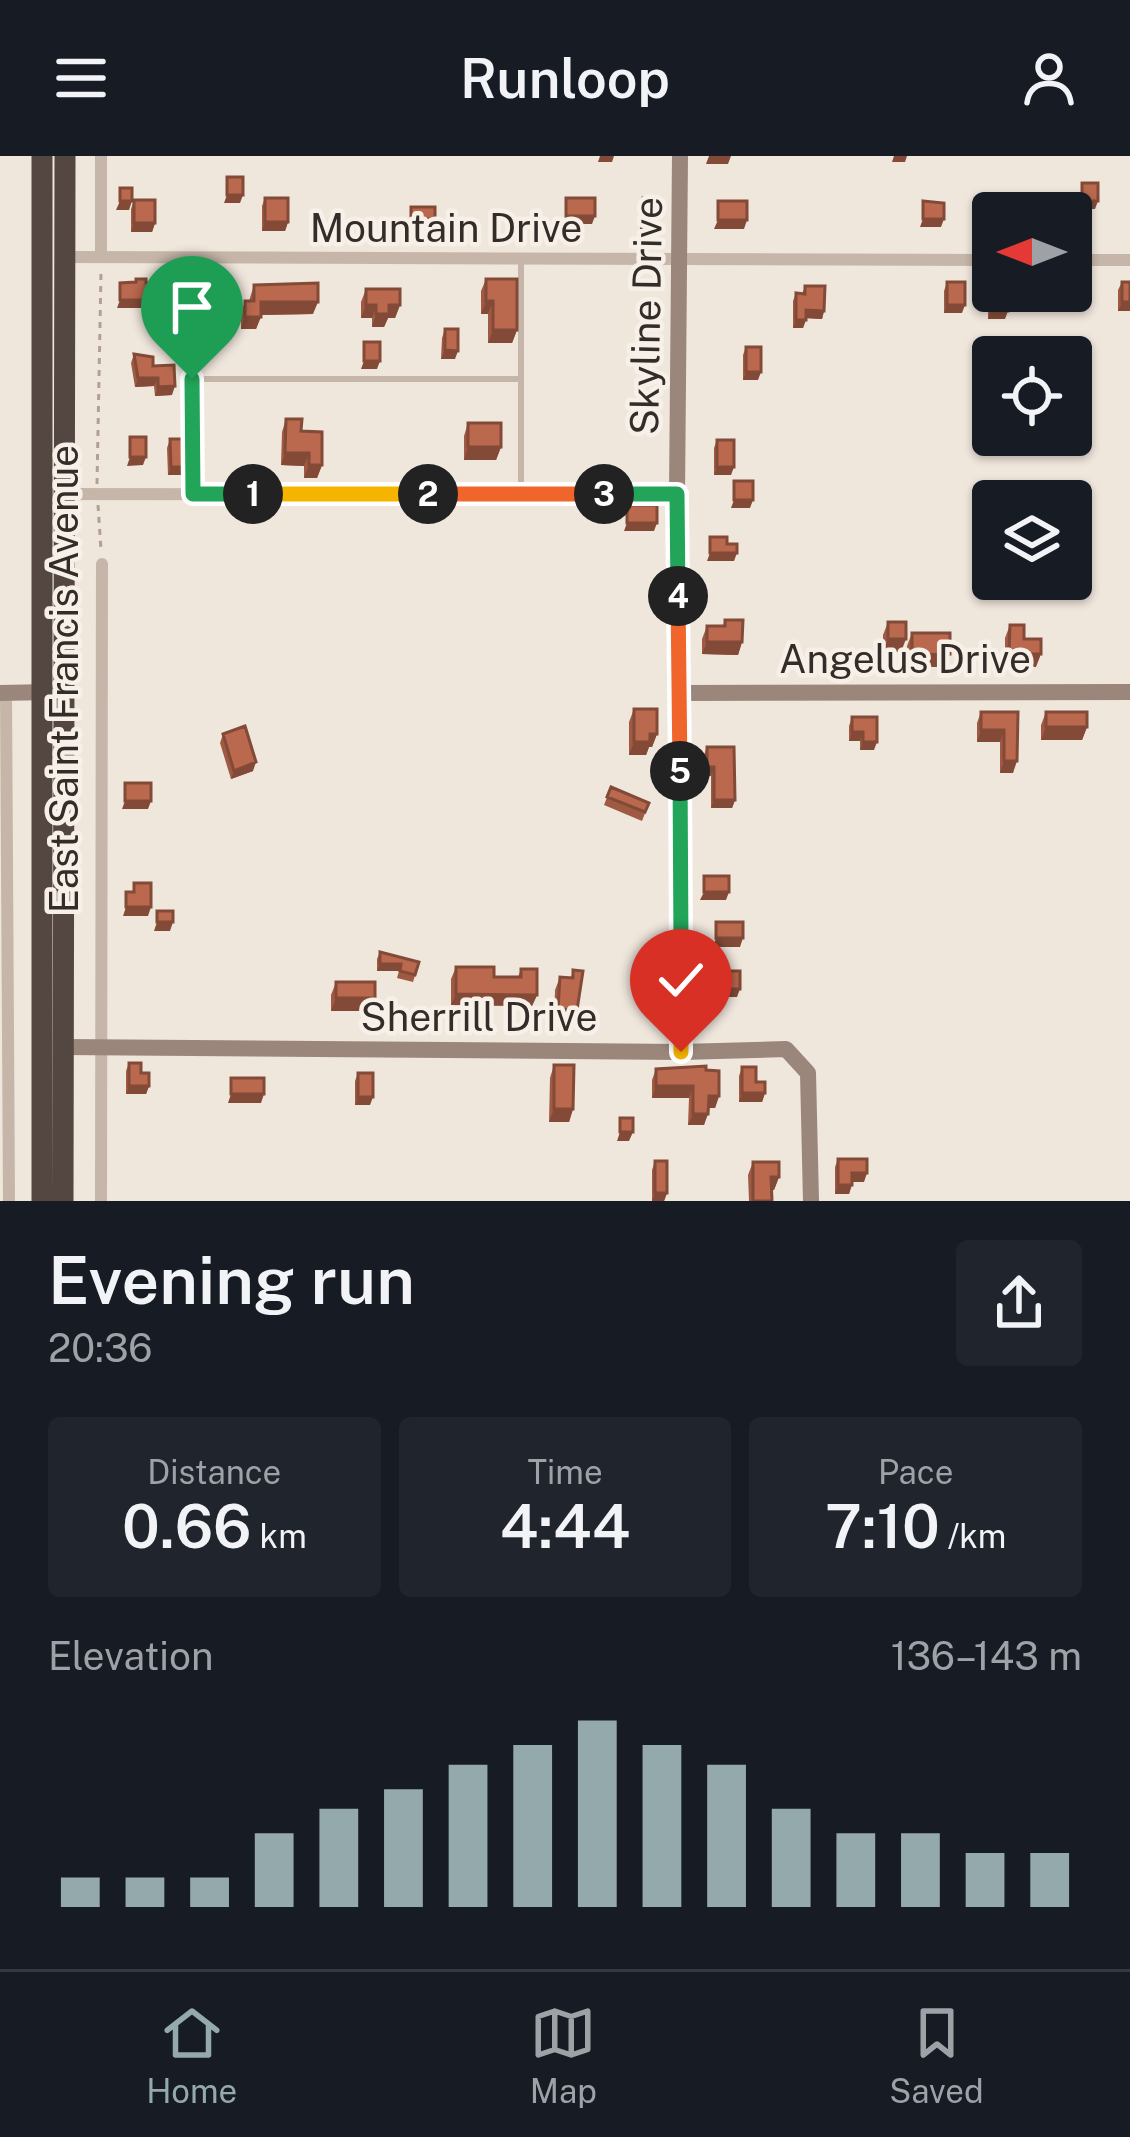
<!DOCTYPE html>
<meta charset="utf-8">
<style>
:root{--surface:#171b24;--page:#20242c;--text:#f1f3f6;--muted:#9ea1a6;--line:#363941;--accent:#94a9ac}
body{margin:0;font-family:"Public Sans",sans-serif;background:var(--page);color:var(--text);height:100vh;display:flex;flex-direction:column;font-size:45px;white-space:nowrap}
*{box-sizing:border-box;margin:0}
p{font-size:39px;color:var(--muted)}
.icon{flex:none;width:66px;height:66px;fill:none;stroke:currentColor;stroke-width:2;stroke-linecap:round;stroke-linejoin:round}
.map{position:relative;height:1045px;overflow:hidden}
.sheet{display:flex;flex-direction:column;background:var(--surface);flex:1}
.sheet>*{flex:none}
.needle{width:78px;rotate:270deg}
.fabs{position:absolute;left:972px;top:36px;display:grid;gap:24px}
.fabs a{display:grid;place-items:center;width:120px;height:120px;border-radius:12px;background:var(--surface);box-shadow:0 3px 9px #0004;font-size:60px}
.pin{position:absolute;display:grid;place-items:center;width:102px;height:102px;color:#fff;margin:-123px -51px;border-radius:50% 50% 50% 0;rotate:-45deg;box-shadow:0 0 12px #0007}
.pin .icon{rotate:45deg}
.km{position:absolute;width:60px;height:60px;margin:-30px;border-radius:50%;background:#222;color:#fff;font-size:33px;line-height:60px;text-align:center}
.round{display:grid;place-items:center;flex:none;width:126px;height:126px;border-radius:12px;background:var(--page)}
.overview{display:flex;align-items:center;justify-content:space-between;height:204px;padding:0 48px}
h1{font-size:66px;font-weight:600;line-height:90px}
.figures{display:grid;grid-template-columns:repeat(3,1fr);gap:18px;height:204px;padding:12px 48px}
.figures div{display:grid;align-content:center;border-radius:12px;background:var(--page);text-align:center}
.figures b{font-size:60px;font-weight:600}
.figures small{font-size:33px;font-weight:400}
.figures p{font-size:33px}
.chart{height:336px;padding:24px 48px}
.chart p{display:flex;justify-content:space-between}
.chart svg{width:100%;height:216px;margin-top:12px;stroke:var(--accent);stroke-width:6}
header{display:flex;justify-content:space-between;align-items:center;height:156px;padding:0 48px;background:var(--surface);font-size:54px;font-weight:600}
.menu{display:flex;justify-content:space-around;align-items:center;height:168px;border-top:3px solid var(--line);background:var(--surface);font-size:33px;color:var(--muted)}
.menu a{display:grid;justify-items:center;gap:6px}
.menu .active{color:var(--accent)}
.map>svg:first-child{display:block}
</style>
<header><svg class="icon" aria-label="menu" viewBox="0 0 24 24"><path d="M4 6h16M4 12h16M4 18h16"/></svg>Runloop<svg class="icon" aria-label="person" viewBox="0 0 24 24"><circle cx="12" cy="8" r="4"/><path d="M4 21q1-7 8-7t8 7"/></svg></header>
<div class="map">
<svg width="1130" height="1045" viewBox="0 0 1130 1045">
<rect width="100%" height="100%" fill="#efe6dc"/>
<g fill="none" stroke-linecap="round" stroke-linejoin="round">
<path stroke="#b2a193" stroke-width="3" stroke-dasharray="6 6" stroke-linecap="butt" d="M97 328 101 116
M98 349 101 394"/>
<path stroke="#c6b6a9" stroke-width="6" d="M191 101 193 338
M192 223H521
M521 338V102"/>
<path stroke="#c6b6a9" stroke-width="12" d="M101 0V101
M64 101 993 104
M1071 104H1130
M42 338 677 339
M6 537 9 1045
M101 1045 102 408"/>
<path stroke="#9a867a" stroke-width="16" d="M680 0 677 339 681 896
M0 537 50 536
M680 537 1130 536
M63 891 681 896 786 893 808 917 811 1045"/>
<path stroke="#544640" stroke-width="21" d="M42 1045V0
M63 1045 65 0"/>
</g>
<path fill="#a05a44" d="M265 42 288 66 285 75H262V50Z
M643 42 652 73H640V51Z
M134 44 155 67 152 76H131V53Z
M486 123 517 174 512 187H488V158H481V135Z
M991 124 1005 163H988V132Z
M947 126 962 157H944V135Z
M1122 126 1130 155H1118V134Z
M254 129 313 158 261 159 256 173H241V158L245 145H249Z
M805 130 824 155 822 163 806 162 803 172H793V145L796 137 802 138Z
M366 133 400 149 395 162H388L384 171H372V162H361V146Z
M445 173 455 203H441L442 182Z
M746 191 758 224H743V199Z
M134 198 153 210 172 239 155 240 154 230 135 231 131 207Z
M286 263 301 275 322 309 317 322H304V310L281 309 282 276Z
M468 267 501 291 496 304H464V280Z
M170 283 187 311 183 319H168L167 292Z
M717 284 731 319H714V292Z
M725 464 742 486 738 499 702 498V483L707 470H723Z
M888 466 901 496H883V479Z
M1010 469 1024 483 1036 511 1005 510V482Z
M912 477 950 498 946 511H907V490Z
M634 553 657 578 652 591H649L646 599H629V566Z
M981 556H1018L1013 617H1000V586H977V567Z
M1046 556 1087 571 1082 584H1041V569Z
M852 561 874 594H860V585H849V570Z
M223 578 253 615 231 623 220 587Z
M707 591 735 644 732 652H711V620H704V599Z
M611 631 649 647 642 665 604 649Z
M380 796 419 806 413 826 397 822 399 815H377V803Z
M456 811 494 821H518L521 813 537 839 532 850 451 849V823Z
M573 814 577 854 572 867 554 866 555 834 560 821 571 822Z
M336 826 375 842 371 855H331V839Z
M129 907 141 917 149 930 146 938H126V915Z
M554 909 573 953 569 966H549L550 922Z
M742 911 765 937 762 946H739V920Z
M656 913 706 914 719 940 715 952H708L704 969H688L689 942H652V924Z
M358 917 370 949H355V925Z
M838 1003 864 1026H852L849 1038H835V1011Z
M655 1005 667 1037 664 1045H652V1014Z
M753 1006 779 1021 774 1034H771L772 1045H749L748 1019Z"/>
<path fill="#824a37" d="M600 0H614L612 6H598Z
M709 0H731L728 8H706Z
M894 0H907L905 6H892Z
M227 39H243L240 47H224Z
M120 45H132L129 54H116Z
M1082 45H1098L1095 53H1079Z
M566 60H595L592 68H563Z
M977 62H993V71H974Z
M411 63H435L432 71 408 72Z
M923 63H944L941 71H920Z
M643 64H655L652 73H640Z
M718 64H747L744 73H714Z
M265 66H288L285 75H262Z
M134 67H155L152 76H131Z
M120 144H160L156 152H117Z
M486 145H493L488 158H481Z
M261 146H318L313 158 256 159Z
M1122 146H1130V155H1118Z
M366 149H376L372 162H361Z
M389 149H400L395 162H388L384 171H372L376 158Z
M947 149H965L962 157H944Z
M806 154 824 155 822 163 803 162Z
M991 155H1008L1005 163H988Z
M245 161H261L256 173H241Z
M796 164H806L803 172H793Z
M493 174H517L512 187H488Z
M445 194 458 195 455 203H441Z
M364 205H380L377 213H361Z
M746 216H761L758 224H743Z
M138 222H158L154 230 135 231Z
M175 230 172 239 155 240 158 231Z
M468 291H501L496 304H464Z
M285 297H309L304 310 281 309Z
M130 301H146L143 309 127 310Z
M309 309H322L317 322H304Z
M171 311H187L183 319H168Z
M717 311H734L731 319H714Z
M734 344H753L750 352H731Z
M627 367H657L654 375H624Z
M710 397H737L734 405H707Z
M888 483H906L901 496H883Z
M707 486H742L738 499 702 498Z
M950 498 946 511H907L912 499Z
M1009 498H1041L1036 511 1005 510Z
M1046 571H1087L1082 584H1041Z
M981 574H1004L1000 586H977Z
M852 576H863L860 585H849Z
M650 578H657L652 591H649L646 599H629L634 586Z
M863 586H877L874 594H860Z
M1004 605H1017L1013 617H1000Z
M256 606 253 615 231 623 234 615Z
M707 611H714L711 620H704Z
M714 644H735L732 652H711Z
M125 645H151L148 653H122Z
M704 736H729L726 744H700Z
M126 751H151L148 760H123Z
M157 766H173L170 775H154Z
M716 782H743L740 791H713Z
M380 808H401L399 815H377Z
M725 833H740L737 841H722Z
M456 838 537 839 532 850 451 849Z
M336 842H375L371 855H331Z
M558 853 577 854 572 867 554 866Z
M129 930H149L146 938H126Z
M656 930H693L689 942H652Z
M742 937H765L762 946H739Z
M231 938H264L261 947H228Z
M709 940H719L715 952H704Z
M358 941H373L370 949H355Z
M554 953H573L569 966H549Z
M693 958H708L704 969H688Z
M620 976H633L629 985H617Z
M852 1017H867L864 1026H849Z
M771 1021H779L774 1034H767Z
M838 1029H852L849 1038H835Z
M655 1037H667L664 1045H652Z"/>
<path fill="#ba694f" stroke="#824a37" stroke-width="3" d="M227 21H243V39H227Z
M1082 27H1098V45H1082Z
M120 32H132V45H120Z
M265 42H288V66H265Z
M566 42H595V60H566Z
M643 42H655V64H643Z
M134 44H155V67H134Z
M718 45H747V64H718Z
M923 45 944 47V63H923Z
M411 51H435V63H411Z
M977 51H1004V57H993V62H977Z
M136 123H146V127H159L160 144H120V127L136 126Z
M486 123H517V174H493V145H486Z
M991 124H993V135H1008V155H991Z
M947 126H965V149H947Z
M1122 126H1130V146H1122Z
M318 127V146H261V161H245V145H254V129Z
M805 130H825L824 155 806 154V164H796V137L805 138Z
M366 133H400V149H389V158H376V149H366Z
M445 173H458V195L445 194Z
M364 186H380V205H364Z
M746 191H761V216H746Z
M134 198 153 201V210L174 209 175 230 158 231V222H138Z
M286 263H302L301 275 322 276V309H309V297H285Z
M468 267H501V291H468Z
M130 281H146V301H130Z
M170 283H188L187 311H171Z
M717 284H734V311H717Z
M734 325H753V344H734Z
M627 349H657V367H627Z
M710 381H727V388H737V397H710Z
M725 464H743L742 486H707V470H725Z
M888 466H906V483H888Z
M1010 469H1024V483H1041V498H1009Z
M912 477H950V498L912 499Z
M634 553H657V578H650V586H634Z
M981 556H1018L1017 605H1004V574H981Z
M1046 556H1087V571H1046Z
M852 561H877V586H863V576H852Z
M245 570 256 606 234 615 223 578Z
M707 591H734L735 644H714V611H707Z
M125 627H151V645H125Z
M611 631 649 647 645 656 607 641Z
M704 720H729V736H704Z
M134 727H151V751H126V736H134Z
M157 755H173V766H157Z
M716 766H743V782H716Z
M380 796 419 806 415 819 400 815 401 808H380Z
M456 811H494V821H521V813H537V839L456 838Z
M573 814 583 815 577 854 558 853 560 821 573 822Z
M725 815H740V833H725Z
M336 826H375V842H336Z
M129 907H141V917H149V930H129Z
M554 909H574L573 953H554Z
M706 910V914L719 915V940H709L708 958H693V930H656V913Z
M742 911H756V926H765V937H742Z
M358 917H373V941H358Z
M231 922H264V938H231Z
M620 962H633V976H620Z
M838 1003H867V1017H852V1029H838Z
M655 1005H667V1037H655Z
M753 1006H779V1021H771L772 1045H753Z"/>
<g fill="none" stroke-linecap="round" stroke-linejoin="round">
<g stroke="#fff" stroke-width="24">
<path id="split-1" d="M192 223 193 338H253"/>
</g>
<g stroke="#fff" stroke-width="24">
<path id="split-2" d="M253 338H428"/>
</g>
<g stroke="#fff" stroke-width="24">
<path id="split-3" d="M428 338H604"/>
</g>
<g stroke="#fff" stroke-width="24">
<path id="split-4" d="M604 338H677L678 440"/>
</g>
<g stroke="#fff" stroke-width="24">
<path id="split-5" d="M678 440 680 615"/>
</g>
<g stroke="#fff" stroke-width="24">
<path id="split-6" d="M680 615 681 790"/>
</g>
<g stroke="#fff" stroke-width="24">
<path id="split-7" d="M681 790V896"/>
</g>
<use href="#split-1" stroke="#22a559" stroke-width="15"/>
<use href="#split-2" stroke="#f5b400" stroke-width="15"/>
<use href="#split-3" stroke="#f0652b" stroke-width="15"/>
<use href="#split-4" stroke="#22a559" stroke-width="15"/>
<use href="#split-5" stroke="#f0652b" stroke-width="15"/>
<use href="#split-6" stroke="#22a559" stroke-width="15"/>
<use href="#split-7" stroke="#f5b400" stroke-width="15"/>
</g>
<g text-anchor="middle" dominant-baseline="central" stroke-width="9" stroke-linejoin="round" paint-order="stroke">
<g font-size="39" fill="#342c28" stroke="#f7f0e8">
<text x="446" y="72">Mountain Drive</text>
<text transform="translate(646 160) rotate(-89)">Skyline Drive</text>
<text x="905" y="503">Angelus Drive</text>
<text transform="translate(64 523) rotate(-90)">East Saint Francis Avenue</text>
<text x="479" y="861">Sherrill Drive</text>
</g>
</g>
</svg>
<div class="fabs">
<a><svg class="needle" viewBox="-14 -14 28 28"><path d="M0-13l5 13h-10z" fill="#e53935"/><path d="M0 13l5-13h-10z" fill="#9ea1a6"/></svg></a>
<a><svg class="icon" aria-label="locate" viewBox="0 0 24 24"><circle cx="12" cy="12" r="6"/><path d="M12 2v4M12 18v4M2 12h4M18 12h4"/></svg></a>
<a><svg class="icon" aria-label="layers" viewBox="0 0 24 24"><path d="M12 4l9 5-9 5-9-5zM3 14l9 5 9-5"/></svg></a>
</div>
<div class="pin" style="left:192px;top:223px;background:#1e9e55"><svg class="icon" aria-label="arrive" viewBox="0 0 24 24"><path d="M6 21V4h12l-3 4 3 4H6"/></svg></div>
<div class="pin" style="left:681px;top:896px;background:#d93025"><svg class="icon" aria-label="check" viewBox="0 0 24 24"><path d="M5 12l5 5 9-10"/></svg></div>
<b class="km" style="left:253px;top:338px">1</b>
<b class="km" style="left:428px;top:338px">2</b>
<b class="km" style="left:604px;top:338px">3</b>
<b class="km" style="left:678px;top:440px">4</b>
<b class="km" style="left:680px;top:615px">5</b>
</div>
<section class="sheet">
<div class="overview"><div><h1>Evening run</h1><p>20:36</p></div><a class="round"><svg class="icon" aria-label="share" viewBox="0 0 24 24"><path d="M12 15V3M7 8l5-5 5 5M5 13v7h14v-7"/></svg></a></div>
<div class="figures">
<div><p>Distance</p><b>0.66<small> km</small></b></div>
<div><p>Time</p><b>4:44</b></div>
<div><p>Pace</p><b>7:10<small> /km</small></b></div>
</div>
<div class="chart"><p><span>Elevation</span>136–143 m</p>
<svg viewBox="0 0 160 44" preserveAspectRatio="none"><path d="M5 44V38M15 44V38M25 44V38M35 44V29M45 44V24M55 44V20M65 44V15M75 44V11M85 44V6M95 44V11M105 44V15M115 44V24M125 44V29M135 44V29M145 44V33M155 44V33"/></svg>
</div>
</section>
<nav class="menu">
<a class="active"><svg class="icon" aria-label="home" viewBox="0 0 24 24"><path d="M3 11l9-7 9 7M6 9v11h12V9"/></svg>Home</a>
<a><svg class="icon" aria-label="map" viewBox="0 0 24 24"><path d="M3 6l6-2 6 2 6-2v14l-6 2-6-2-6 2zM9 4v14M15 6v14"/></svg>Map</a>
<a><svg class="icon" aria-label="saved" viewBox="0 0 24 24"><path d="M7 4h10v16l-5-4-5 4z"/></svg>Saved</a>
</nav>
